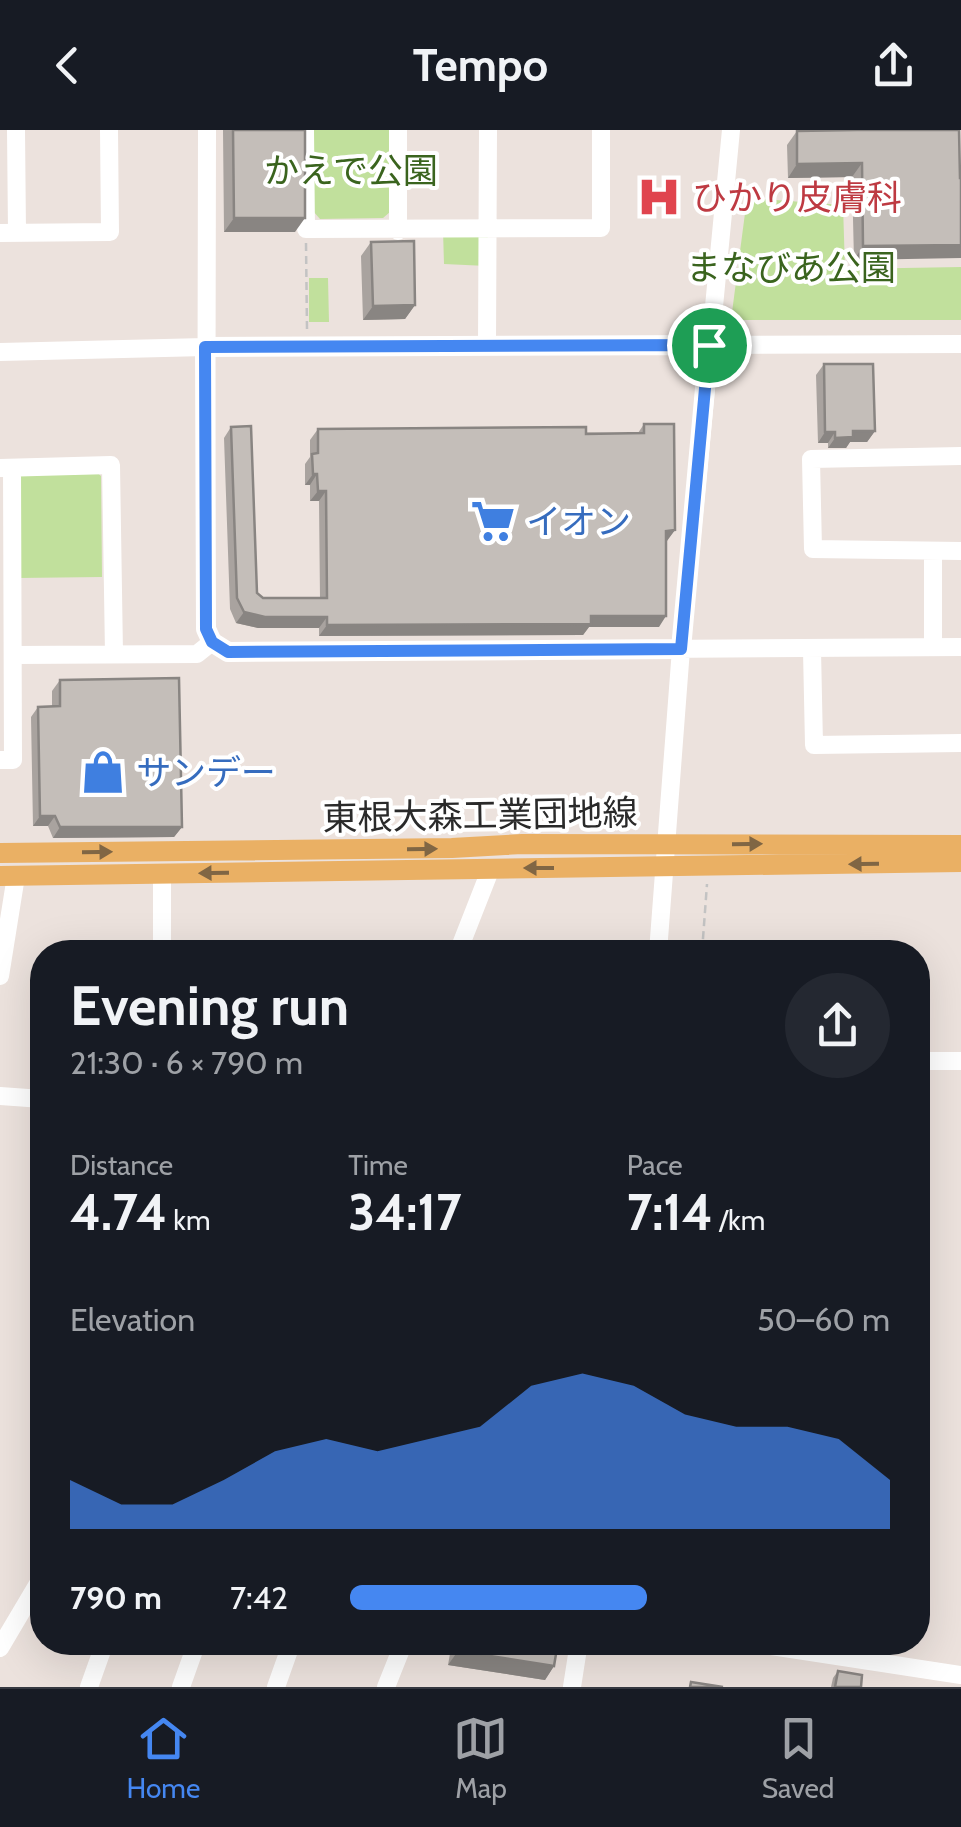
<!DOCTYPE html>
<meta charset="utf-8">
<style>
:root{--surface:#171b24;--page:#242831;--text:#f1f3f6;--muted:#9ea1a6;--line:#363941;--accent:#4587f1}
body{margin:0;font-family:Cabin,"Noto Sans JP",sans-serif;background:var(--page);color:var(--text);height:100vh;display:flex;flex-direction:column;font-size:38px;white-space:nowrap}
*{box-sizing:border-box;margin:0}
p{font-size:32px;color:var(--muted)}
.icon{flex:none;width:55px;height:55px;fill:none;stroke:currentColor;stroke-width:2;stroke-linecap:round;stroke-linejoin:round}
.map{position:relative;flex:1;overflow:hidden}
.panel{position:absolute;left:30px;top:810px;width:900px;height:715px;display:flex;flex-direction:column;background:var(--surface);border-radius:40px;box-shadow:0 10px 40px #0002}
.panel>*{flex:none}
.pin{position:absolute;display:grid;place-items:center;width:85px;height:85px;color:#fff;margin:-42px;border:5px solid #fff;border-radius:50%;box-shadow:0 2px 10px #0007}
.round{display:grid;place-items:center;flex:none;width:105px;height:105px;border-radius:52px;background:var(--page)}
.summary{display:flex;align-items:center;justify-content:space-between;height:170px;padding:0 40px}
h1{font-size:55px;font-weight:800;line-height:75px}
.figures{display:grid;grid-template-columns:repeat(3,1fr);gap:15px;height:170px;padding:10px 40px}
.figures div{display:grid;align-content:center}
.figures b{font-size:50px;font-weight:800}
.figures small{font-size:28px;font-weight:400}
.figures p{font-size:28px}
.chart{height:280px;padding:20px 40px}
.chart p{display:flex;justify-content:space-between}
.chart svg{width:100%;height:180px;margin-top:10px;fill:var(--accent);opacity:.7}
ul{padding:0 40px;list-style:none;font-size:32px}
li{display:grid;grid-template-columns:160px 120px 1fr;align-items:center;height:75px}
li i{height:25px;border-radius:12px;background:var(--accent)}
header{display:flex;justify-content:space-between;align-items:center;height:130px;padding:0 40px;background:var(--surface);font-size:45px;font-weight:800}
.tab-bar{display:flex;justify-content:space-around;align-items:center;height:140px;border-top:2px solid var(--line);background:var(--surface);font-size:28px;color:var(--muted)}
.tab-bar a{display:grid;justify-items:center;gap:5px}
.tab-bar .on{color:var(--accent)}
.map>svg:first-child{display:block}
</style>
<header><svg class="icon" aria-label="back" viewBox="0 0 24 24"><path d="M15 5l-7 7 7 7"/></svg>Tempo<svg class="icon" aria-label="share" viewBox="0 0 24 24"><path d="M12 15V3M7 8l5-5 5 5M5 13v7h14v-7"/></svg></header>
<div class="map">
<svg width="961" height="1557" viewBox="0 0 961 1557">
<rect width="100%" height="100%" fill="#ece2dd"/>
<path fill="#c1e09c" d="M313 0H390V82L383 88 320 89 313 81Z
M747 68 843 75 845 139 961 137V190H731Z
M488 99 487 136 444 134 443 100Z
M309 148H328L329 192H309Z
M93 339 101 346 102 447 18 448 17 345Z"/>
<g fill="none" stroke-linecap="round" stroke-linejoin="round">
<path stroke="#c3c3c3" stroke-width="2.5" stroke-dasharray="8 5" stroke-linecap="butt" d="M306 113 307 200
M702 822 707 754"/>
<path stroke="#fff" stroke-width="18" d="M16 0 17 102
M207 0 206 499C211 511 216 517 228 522L961 517
M305 0 306 99 601 98V0
M398 0V101
M0 103 110 102 109 0
M487 215 488 0
M0 222 205 217 961 214
M961 326 811 329 813 419 961 421
M0 338 111 335 114 524
M933 517V422
M812 520 814 615 961 613
M14 525 197 524 212 512
M0 630H13L12 338
M162 822V744
M458 822 491 738
M658 822 681 519 731 0
M0 846 16 746
M918 931H961
M0 966 42 969
M745 1512 961 1545
M0 1518 42 1447
M89 1557 105 1512
M181 1557 197 1512
M276 1557 292 1512
M386 1557 404 1512
M572 1557 579 1512"/>
<path stroke="#eab064" stroke-width="20" d="M0 723 452 718 522 714 961 715
M0 746 961 732"/>
</g>
<path fill="#a9a39f" d="M223 0H305L295 102H224Z
M959 0 854 130 852 47 788 48 787 15 797 1Z
M371 112 415 175 405 189 363 190 361 126Z
M824 234 875 301 867 312H850L846 318H828V313H818L816 245Z
M644 294 675 400 666 411 659 497H589L583 505 319 506V498H258L236 493 230 479 224 308 231 297 257 463 263 468H320L319 371H310V355H305V334L310 327V310L318 299 638 303Z
M60 550 182 697 174 707 53 708 48 696H33L31 587 38 577H52V561Z
M452 1512H558L554 1536 545 1550 448 1535Z
M838 1541 861 1557H831L833 1548Z"/>
<path fill="#898582" d="M862 33 852 47 788 48 797 34Z
M234 88H305L295 102H224Z
M961 115V128L854 130 863 116Z
M415 175 405 189 363 190 373 176Z
M853 301H875L867 312H850L846 318H828L835 308Z
M825 302H835L828 313H818Z
M313 344H317L310 355H305Z
M318 361H326L319 371H310Z
M675 400 667 411H658L666 401Z
M244 482 327 487 319 498H258L236 493Z
M591 486H666L659 497H589L583 505 319 506 327 495Z
M40 686H55L48 696H33Z
M60 697H182L174 707 53 708Z
M458 1521 554 1536 545 1550 448 1535Z"/>
<path fill="#c4beb9" stroke="#898582" stroke-width="2.5" d="M233 0H305V88H234Z
M857 0H959L960 48H961V115L863 116 862 33 797 34V1Z
M414 111 415 175 373 176 371 112Z
M824 234H873L875 301H853V307L835 308V302H825Z
M644 294H674L675 400 666 401V486H591V494L327 495V487H265L244 482 237 468 231 297 251 296 257 463 263 468H327L326 361H318L317 344H313L312 324 318 323V299L586 297V304L644 303Z
M179 548 182 697H60L55 686H40L38 577 60 576V550Z
M460 1512H558L554 1536 458 1521Z
M838 1541 862 1545 861 1557H835Z
M691 1552 723 1557H690Z"/>
<defs><path id="oneway-solid" d="M-6-.8H1V-3.2L6.5 0L1 3.2V.8H-6Z" transform="scale(2.5)"/></defs>
<g fill="#806644">
<use href="#oneway-solid" transform="translate(747 714) rotate(-1)"/>
<use href="#oneway-solid" transform="translate(422 719) rotate(-1)"/>
<use href="#oneway-solid" transform="translate(97 722) rotate(-1)"/>
<use href="#oneway-solid" transform="translate(864 734) rotate(179)"/>
<use href="#oneway-solid" transform="translate(539 738) rotate(180)"/>
<use href="#oneway-solid" transform="translate(214 743) rotate(179)"/>
</g>
<g fill="none" stroke-linecap="round" stroke-linejoin="round">
<g stroke="#fff" stroke-width="20">
<path id="route" d="M709 215 681 519 228 522 212 512 206 499 205 217Z"/>
</g>
<use href="#route" stroke="#4587f1" stroke-width="12"/>
</g>
<defs>
<g id="hospital-bare" transform="scale(3.45)"><path d="M-5-5h3v3.5h4V-5h3V5h-3V1.5h-4V5h-3Z" fill="#e0444e" stroke="#fff" stroke-width="2.5" paint-order="stroke"/></g>
<g id="supermarket-bare" transform="scale(3.45)"><path d="M-6-5.5h2.5l.6 2H6L4.5 2H-2.5L-4.4-4H-6ZM-1.5 3.2a1.3 1.3 0 1 0 .1 0ZM3 3.2a1.3 1.3 0 1 0 .1 0Z" fill="#3f7fe0" stroke="#fff" stroke-width="2.5" paint-order="stroke"/></g>
<g id="shop-bare" transform="scale(3.45)"><path d="M-5-2.5h2.3a2.7 3.5 0 0 1 5.4 0H5L5.5 6h-11ZM-1.5-2.5h3a1.5 2.3 0 0 0-3 0Z" fill="#3f7fe0" stroke="#fff" stroke-width="2.5" paint-order="stroke"/></g>
</defs>
<g fill-rule="evenodd">
<use href="#hospital-bare" x="659" y="67"/>
<use href="#supermarket-bare" x="493" y="391"/>
<use href="#shop-bare" x="103" y="642"/>
</g>
<g text-anchor="middle" dominant-baseline="central" stroke-width="8" stroke-linejoin="round" paint-order="stroke">
<g font-size="35" fill="#3a641e" stroke="#fff">
<text x="351" y="40">かえで公園</text>
<text x="791" y="137">まなびあ公園</text>
</g>
<g font-size="35" fill="#be3a42" stroke="#fff" text-anchor="start">
<text x="692" y="67">ひかり皮膚科</text>
</g>
<g font-size="35" fill="#366cbe" stroke="#fff" text-anchor="start">
<text x="526" y="391">イオン</text>
<text x="136" y="642">サンデー</text>
</g>
<g font-size="35" fill="#2a2a2a" stroke="#fff">
<text transform="translate(480 685) rotate(-1)">東根大森工業団地線</text>
</g>
</g>
</svg>
<div class="pin" style="left:709px;top:215px;background:#1e9e55"><svg class="icon" aria-label="arrive" viewBox="0 0 24 24"><path d="M6 21V4h12l-3 4 3 4H6"/></svg></div>
<section class="panel">
<div class="summary"><div><h1>Evening run</h1><p>21:30 · 6 × 790 m</p></div><a class="round"><svg class="icon" aria-label="share" viewBox="0 0 24 24"><path d="M12 15V3M7 8l5-5 5 5M5 13v7h14v-7"/></svg></a></div>
<div class="figures">
<div><p>Distance</p><b>4.74<small> km</small></b></div>
<div><p>Time</p><b>34:17</b></div>
<div><p>Pace</p><b>7:14<small> /km</small></b></div>
</div>
<div class="chart"><p><span>Elevation</span>50–60 m</p>
<svg viewBox="0 0 160 44" preserveAspectRatio="none"><path d="M0 44V32L10 38L20 38L30 32L40 25L50 22L60 25L70 22L80 19L90 9L100 6L110 9L120 16L130 19L140 19L150 22L160 32V44z"/></svg>
</div>
<ul>
<li><b>790 m</b>7:42<i style="width:55%"></i></li>
</ul>
</section>
</div>
<nav class="tab-bar">
<a class="on"><svg class="icon" aria-label="home" viewBox="0 0 24 24"><path d="M3 11l9-7 9 7M6 9v11h12V9"/></svg>Home</a>
<a><svg class="icon" aria-label="map" viewBox="0 0 24 24"><path d="M3 6l6-2 6 2 6-2v14l-6 2-6-2-6 2zM9 4v14M15 6v14"/></svg>Map</a>
<a><svg class="icon" aria-label="saved" viewBox="0 0 24 24"><path d="M7 4h10v16l-5-4-5 4z"/></svg>Saved</a>
</nav>
